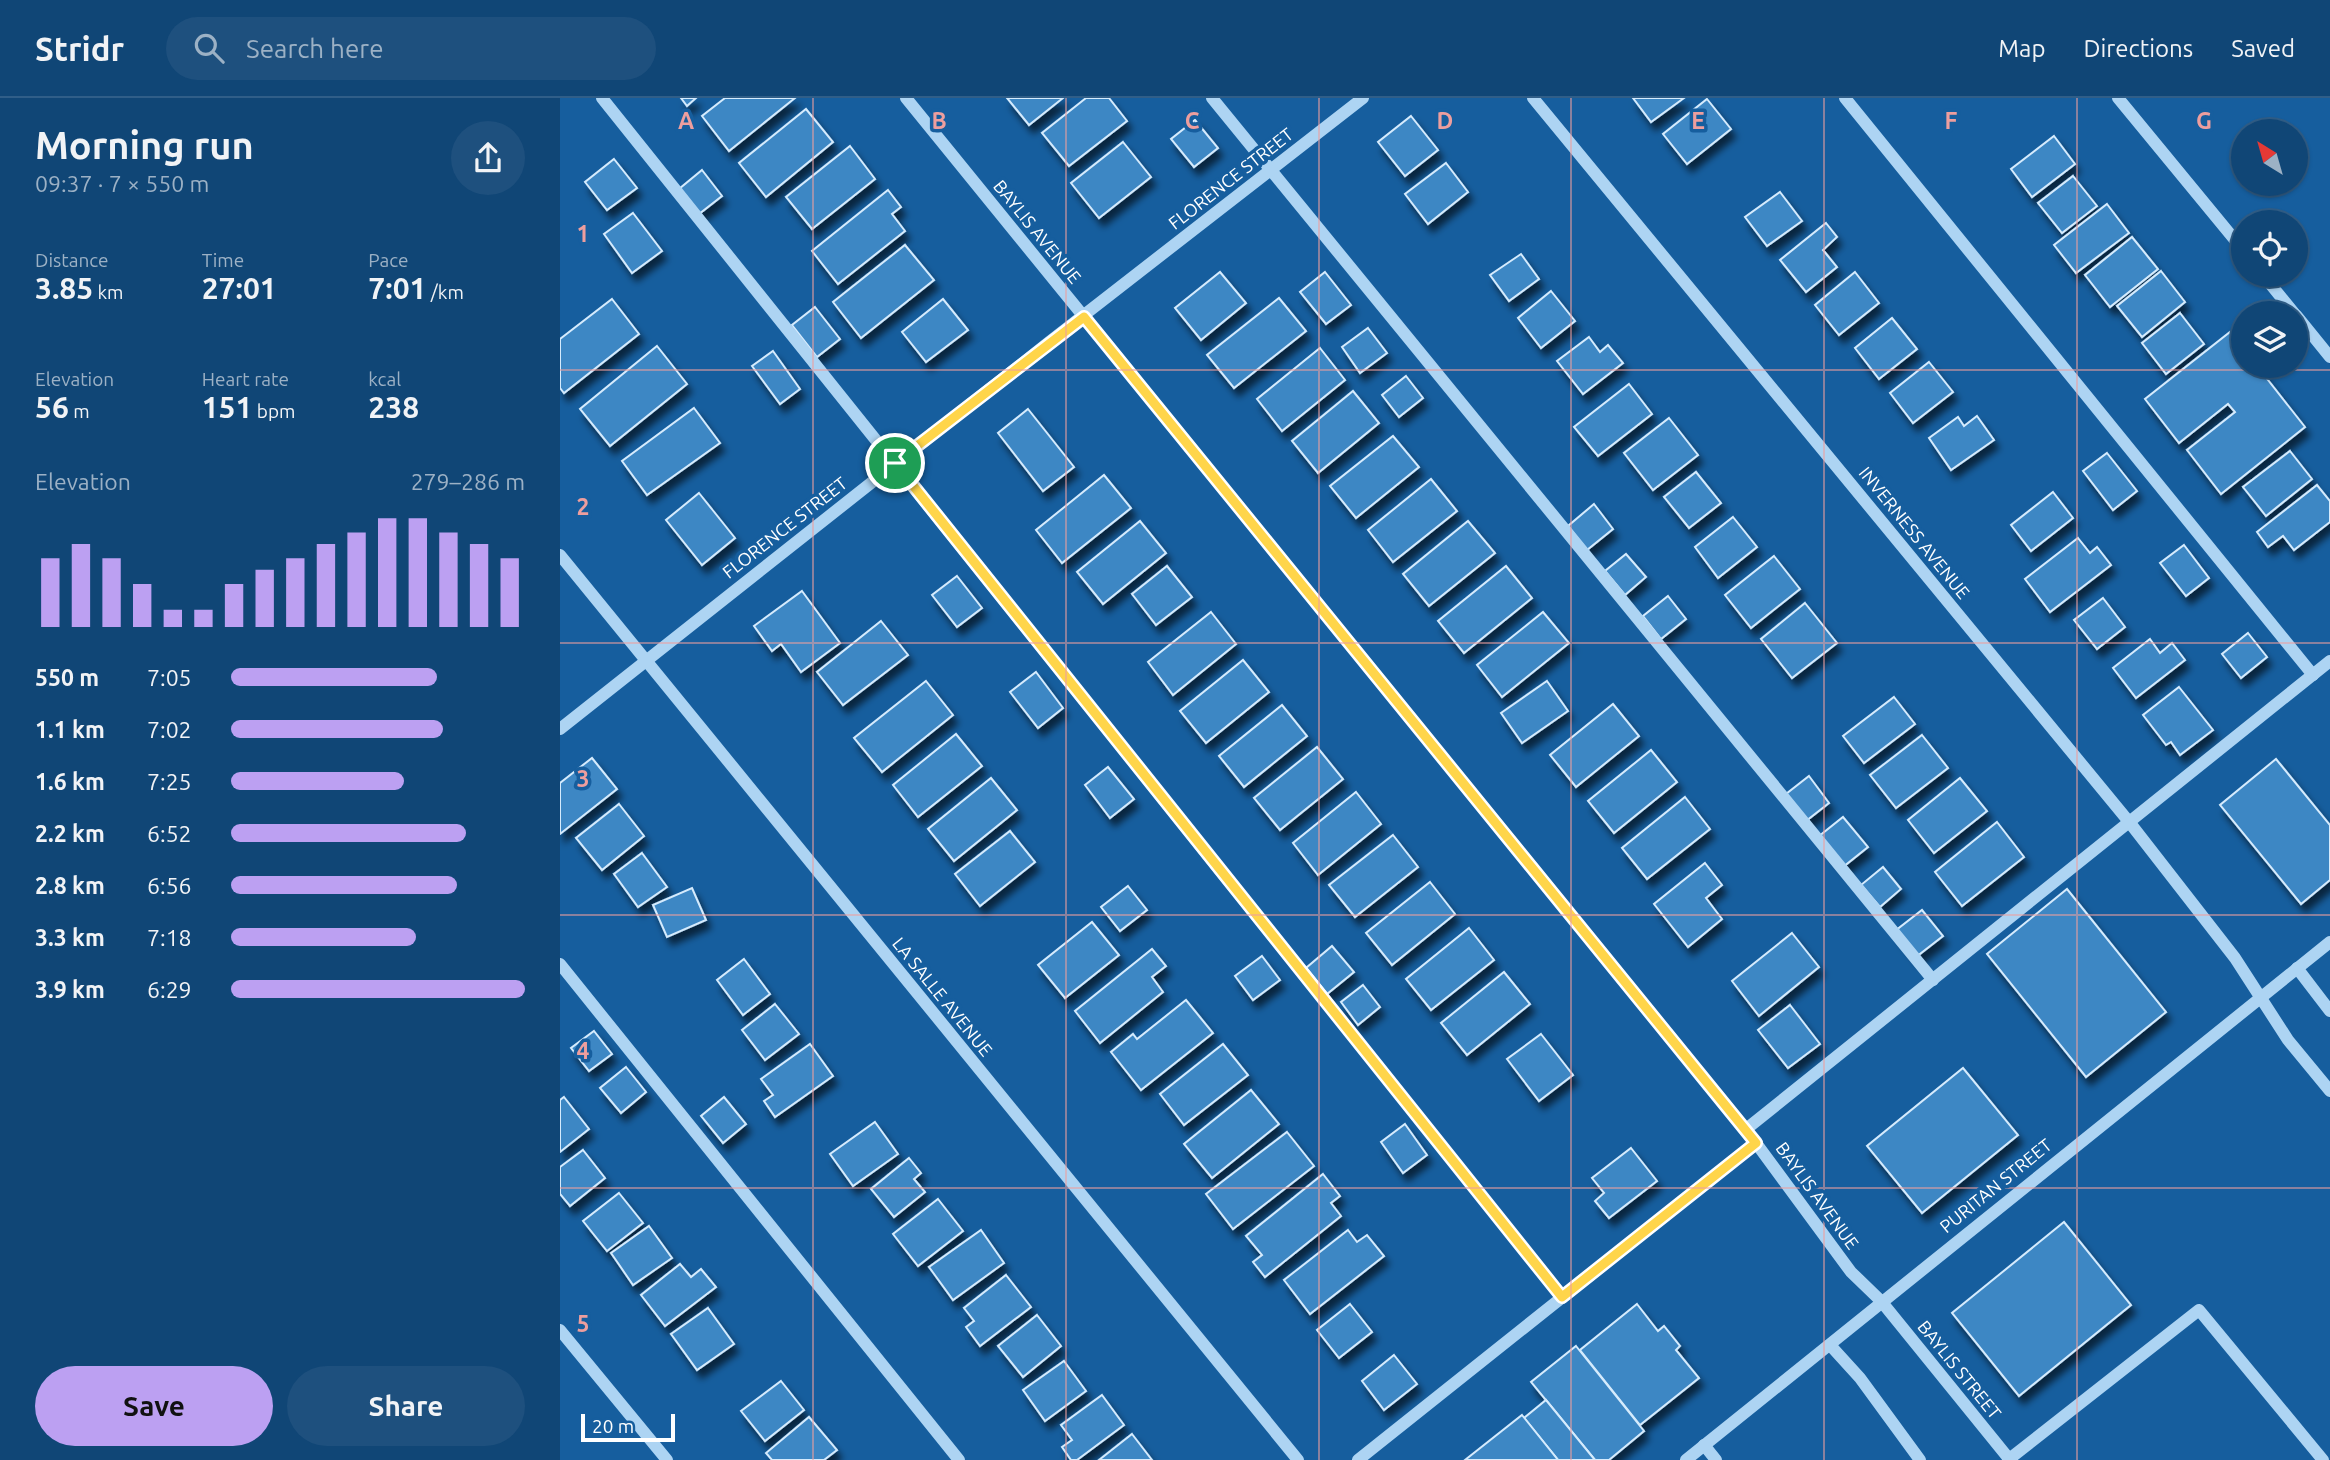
<!DOCTYPE html>
<meta charset="utf-8">
<style>
:root{--surface:#104676;--page:#1e507e;--text:#f1f3f6;--muted:#9cb1c5;--line:#305e88;--accent:#bca0f2}
body{margin:0;font-family:Ubuntu,sans-serif;background:var(--page);color:var(--text);height:100vh;display:flex;flex-direction:column;font-size:26px;white-space:nowrap}
*{box-sizing:border-box;margin:0}
p{font-size:23px;color:var(--muted)}
.icon{flex:none;width:38px;height:38px;fill:none;stroke:currentColor;stroke-width:2;stroke-linecap:round;stroke-linejoin:round}
.map{position:relative;flex:1;overflow:hidden}
.panel{display:flex;flex-direction:column;background:var(--surface);width:560px}
.panel>*{flex:none}
.needle{width:46px;rotate:323deg}
.buttons{position:absolute;left:1671px;top:21px;display:grid;gap:14px}
.buttons a{display:grid;place-items:center;width:77px;height:77px;border-radius:50%;background:var(--surface);box-shadow:0 2px 5px #0004,0 0 0 2px var(--line);font-size:35px}
.scale{position:absolute;left:21px;bottom:18px;width:94px;box-sizing:border-box;padding-left:7px;border:4px solid #fff;border-top:0;font-size:19px;line-height:24px;white-space:nowrap;color:#fff;-webkit-text-stroke:5px #165e9e;paint-order:stroke}
.pin{position:absolute;display:grid;place-items:center;width:60px;height:60px;color:#fff;margin:-30px;border:4px solid #fff;border-radius:50%;box-shadow:0 2px 7px #0007}
.round{display:grid;place-items:center;flex:none;width:74px;height:74px;border-radius:37px;background:var(--page)}
.head{display:flex;align-items:center;justify-content:space-between;height:119px;padding:0 35px}
h1{font-size:38px;font-weight:700;line-height:52px}
.figures{display:grid;grid-template-columns:repeat(3,1fr);gap:10px;height:119px;padding:7px 35px}
.figures div{display:grid;align-content:center}
.figures b{font-size:30px;font-weight:700}
.figures small{font-size:19px;font-weight:400}
.figures p{font-size:19px}
.chart{height:196px;padding:14px 35px}
.chart p{display:flex;justify-content:space-between}
.chart svg{width:100%;height:126px;margin-top:7px;stroke:var(--accent);stroke-width:6}
.primary-button{display:flex;gap:14px;margin-top:auto;padding:14px 35px}
.primary-button a{flex:1;height:80px;border-radius:42px;background:var(--accent);color:#111;font-size:28px;font-weight:700;line-height:80px;text-align:center}
.primary-button a+a{background:var(--page);color:var(--text)}
ul{padding:0 35px;list-style:none;font-size:23px}
li{display:grid;grid-template-columns:112px 84px 1fr;align-items:center;height:52px}
li i{height:18px;border-radius:9px;background:var(--accent)}
header{display:flex;align-items:center;gap:42px;box-sizing:border-box;height:98px;padding:0 35px;background:var(--surface);border-bottom:2px solid var(--line)}
header strong{font-size:33px}
nav{display:flex;gap:38px;margin-inline-start:auto;font-size:24px}
.search{width:490px;height:63px;background:var(--page);display:flex;align-items:center;gap:18px;box-sizing:border-box;padding:0 24px;border-radius:38px;color:var(--muted);font-size:26px}
main{display:flex;flex:1;min-height:0}
.map>svg:first-child{display:block}
</style>
<header>
<strong>Stridr</strong>
<div class="search"><svg class="icon" aria-label="search" viewBox="0 0 24 24"><circle cx="10" cy="10" r="6"/><path d="M15 15l6 6"/></svg>Search here</div>
<nav><a>Map</a><a>Directions</a><a>Saved</a></nav>
</header>
<main>
<section class="panel">
<div class="head"><div><h1>Morning run</h1><p>09:37 · 7 × 550 m</p></div><a class="round"><svg class="icon" aria-label="share" viewBox="0 0 24 24"><path d="M12 15V3M7 8l5-5 5 5M5 13v7h14v-7"/></svg></a></div>
<div class="figures">
<div><p>Distance</p><b>3.85<small> km</small></b></div>
<div><p>Time</p><b>27:01</b></div>
<div><p>Pace</p><b>7:01<small> /km</small></b></div>
</div>
<div class="figures">
<div><p>Elevation</p><b>56<small> m</small></b></div>
<div><p>Heart rate</p><b>151<small> bpm</small></b></div>
<div><p>kcal</p><b>238</b></div>
</div>
<div class="chart"><p><span>Elevation</span>279–286 m</p>
<svg viewBox="0 0 160 44" preserveAspectRatio="none"><path d="M5 44V20M15 44V15M25 44V20M35 44V29M45 44V38M55 44V38M65 44V29M75 44V24M85 44V20M95 44V15M105 44V11M115 44V6M125 44V6M135 44V11M145 44V15M155 44V20"/></svg>
</div>
<ul>
<li><b>550 m</b>7:05<i style="width:70%"></i></li>
<li><b>1.1 km</b>7:02<i style="width:72%"></i></li>
<li><b>1.6 km</b>7:25<i style="width:59%"></i></li>
<li><b>2.2 km</b>6:52<i style="width:80%"></i></li>
<li><b>2.8 km</b>6:56<i style="width:77%"></i></li>
<li><b>3.3 km</b>7:18<i style="width:63%"></i></li>
<li><b>3.9 km</b>6:29<i style="width:100%"></i></li>
</ul>
<div class="primary-button"><a>Save</a><a>Share</a></div>
</section>
<div class="map">
<svg width="1770" height="1362" viewBox="0 0 1770 1362">
<defs>
<filter id="shadow"><feDropShadow dx="4.5" dy="8" stdDeviation="3.5" flood-color="#0009"/></filter>
</defs>
<rect width="100%" height="100%" fill="#165e9e"/>
<!-- building -->
<g fill="#3e87c4" stroke="#d5ebfd" stroke-width="2" filter="url(#shadow)">
<path d="M121,0H136L127,8Z"/>
<path d="M165,0H235L169,53L142,18Z"/>
<path d="M447,0H503L469,27Z"/>
<path d="M526,0H549L567,23L509,68L482,35Z"/>
<path d="M1073,0H1124L1091,24Z"/>
<path d="M1147,1L1171,31L1127,66L1103,36Z"/>
<path d="M246,11L273,44L206,99L179,65Z"/>
<path d="M851,18L878,52L845,78L818,44Z"/>
<path d="M635,22L658,50L634,69L611,41Z"/>
<path d="M1494,38L1515,66L1472,99L1451,71Z"/>
<path d="M563,44L591,79L539,120L511,85Z"/>
<path d="M290,48L315,81L252,131L226,99Z"/>
<path d="M54,61L77,90L47,112L25,84Z"/>
<path d="M886,65L908,94L868,126L845,96Z"/>
<path d="M142,72L162,98L139,116L119,91Z"/>
<path d="M1513,78L1537,108L1502,135L1478,105Z"/>
<path d="M328,92L341,109L332,116L345,133L278,186L252,153Z"/>
<path d="M1220,94L1242,123L1207,148L1185,119Z"/>
<path d="M1547,106L1569,135L1516,175L1494,147Z"/>
<path d="M73,115L102,153L72,175L44,136Z"/>
<path d="M1266,125L1277,139L1263,152L1277,169L1246,194L1220,162Z"/>
<path d="M1572,139L1598,171L1550,209L1525,177Z"/>
<path d="M345,147L374,182L301,240L273,204Z"/>
<path d="M961,156L979,181L949,203L930,177Z"/>
<path d="M1601,173L1625,204L1582,239L1557,208Z"/>
<path d="M660,174L686,205L641,242L615,210Z"/>
<path d="M765,174L791,207L766,226L740,194Z"/>
<path d="M1295,174L1319,205L1279,237L1255,207Z"/>
<path d="M991,193L1015,223L981,250L958,220Z"/>
<path d="M719,200L746,233L674,290L647,257Z"/>
<path d="M52,201L79,236L4,295L0,290V241Z"/>
<path d="M383,201L408,232L366,264L342,234Z"/>
<path d="M255,209L280,241L257,259L232,227Z"/>
<path d="M1620,215L1644,246L1606,276L1582,245Z"/>
<path d="M1332,220L1357,251L1319,281L1295,250Z"/>
<path d="M808,230L827,255L800,275L782,249Z"/>
<path d="M1670,234L1684,251V268H1697L1745,329L1661,396L1627,352L1675,314L1668,306L1619,345L1585,301Z"/>
<path d="M1029,239L1040,254L1048,247L1063,265L1023,296L997,263Z"/>
<path d="M97,248L127,286L50,348L20,311Z"/>
<path d="M760,250L785,282L722,333L697,301Z"/>
<path d="M213,253L240,291L220,306L192,268Z"/>
<path d="M1369,264L1393,294L1353,325L1330,295Z"/>
<path d="M846,278L863,300L839,319L822,297Z"/>
<path d="M1069,286L1092,316L1038,358L1014,329Z"/>
<path d="M793,293L819,325L758,375L732,343Z"/>
<path d="M134,310L160,345L87,397L62,363Z"/>
<path d="M468,311L514,369L483,393L438,335Z"/>
<path d="M1417,318L1434,342L1391,372L1369,340L1398,319L1404,328Z"/>
<path d="M1109,320L1138,357L1093,392L1064,355Z"/>
<path d="M833,338L859,369L796,420L770,388Z"/>
<path d="M1730,353L1752,381L1706,418L1683,389Z"/>
<path d="M1547,355L1577,393L1553,412L1523,373Z"/>
<path d="M1136,374L1161,405L1129,430L1104,399Z"/>
<path d="M544,377L571,410L502,465L476,432Z"/>
<path d="M871,381L897,413L833,464L808,432Z"/>
<path d="M1757,387L1770,403V424L1734,452L1723,438L1708,449L1697,434Z"/>
<path d="M1493,394L1513,420L1471,453L1451,427Z"/>
<path d="M139,395L175,440L142,467L106,422Z"/>
<path d="M1034,406L1053,431L1027,452L1008,428Z"/>
<path d="M1173,419L1197,449L1158,480L1135,449Z"/>
<path d="M580,423L606,455L543,506L517,474Z"/>
<path d="M908,423L935,455L869,508L843,476Z"/>
<path d="M1518,440L1530,455L1537,449L1551,467L1490,514L1465,481Z"/>
<path d="M1624,447L1649,480L1626,498L1600,465Z"/>
<path d="M1066,456L1086,479L1065,497L1045,473Z"/>
<path d="M1214,458L1240,491L1191,530L1165,497Z"/>
<path d="M607,468L632,499L596,527L572,496Z"/>
<path d="M946,468L972,500L904,555L878,523Z"/>
<path d="M397,478L422,510L397,529L372,497Z"/>
<path d="M242,493L280,545L241,574L221,546L212,553L194,528Z"/>
<path d="M1108,498L1126,521L1101,541L1083,518Z"/>
<path d="M1543,500L1565,529L1537,551L1514,522Z"/>
<path d="M1245,505L1277,545L1232,580L1201,541Z"/>
<path d="M651,514L676,546L613,597L588,564Z"/>
<path d="M983,514L1009,545L942,599L917,567Z"/>
<path d="M321,523L348,557L283,607L257,574Z"/>
<path d="M1688,535L1707,559L1681,580L1662,556Z"/>
<path d="M1590,541L1600,555L1612,545L1625,562L1576,600L1553,570Z"/>
<path d="M683,562L709,594L646,645L620,613Z"/>
<path d="M476,574L503,610L478,630L450,594Z"/>
<path d="M366,583L393,617L322,674L294,640Z"/>
<path d="M987,583L1008,613L962,645L941,615Z"/>
<path d="M1619,589L1653,632L1620,657L1611,644L1606,647L1583,617Z"/>
<path d="M1334,599L1355,626L1304,665L1283,638Z"/>
<path d="M1053,606L1079,638L1016,689L990,657Z"/>
<path d="M722,607L747,638L684,689L659,658Z"/>
<path d="M396,636L422,668L358,719L333,687Z"/>
<path d="M1362,637L1388,670L1336,710L1310,677Z"/>
<path d="M757,649L783,681L720,732L694,700Z"/>
<path d="M1091,652L1117,684L1054,735L1028,703Z"/>
<path d="M32,660L57,691L0,736V685Z"/>
<path d="M1716,661L1770,727V782L1741,806L1660,707Z"/>
<path d="M548,669L574,701L550,720L525,687Z"/>
<path d="M1249,678L1269,705L1246,723L1226,696Z"/>
<path d="M431,680L457,712L394,763L368,731Z"/>
<path d="M1400,680L1427,713L1374,755L1348,722Z"/>
<path d="M796,694L821,726L758,777L733,745Z"/>
<path d="M1125,699L1150,731L1087,781L1062,750Z"/>
<path d="M59,706L84,738L42,772L16,740Z"/>
<path d="M1283,719L1308,749L1283,769L1258,739Z"/>
<path d="M1437,724L1464,759L1402,808L1375,774Z"/>
<path d="M450,733L475,764L420,808L395,776Z"/>
<path d="M833,737L858,769L795,819L769,787Z"/>
<path d="M82,755L107,789L78,809L54,776Z"/>
<path d="M1145,765L1162,787L1146,800L1162,821L1128,849L1094,806Z"/>
<path d="M1323,769L1341,791L1320,809L1301,787Z"/>
<path d="M870,784L895,816L832,867L806,835Z"/>
<path d="M568,788L587,812L560,833L541,809Z"/>
<path d="M132,790L146,822L107,839L93,807Z"/>
<path d="M1507,791L1606,914L1526,979L1427,856Z"/>
<path d="M1362,812L1383,838L1356,859L1335,833Z"/>
<path d="M532,824L559,857L505,900L478,867Z"/>
<path d="M909,830L934,862L871,912L846,881Z"/>
<path d="M1232,835L1259,869L1199,918L1172,883Z"/>
<path d="M772,848L794,874L767,896L746,870Z"/>
<path d="M592,851L606,868L592,879L603,894L540,945L515,913Z"/>
<path d="M702,858L720,882L693,902L675,878Z"/>
<path d="M184,861L210,896L183,917L157,882Z"/>
<path d="M944,874L970,906L907,957L881,925Z"/>
<path d="M803,887L820,909L798,927L781,904Z"/>
<path d="M626,902L653,935L581,992L551,954L573,936L577,941Z"/>
<path d="M215,906L239,936L205,962L182,932Z"/>
<path d="M1230,907L1260,946L1228,970L1198,932Z"/>
<path d="M34,933L52,956L29,973L11,950Z"/>
<path d="M981,936L1013,977L979,1003L947,961Z"/>
<path d="M250,946L273,978L215,1019L204,1003L213,997L201,981Z"/>
<path d="M663,946L688,977L624,1027L600,996Z"/>
<path d="M66,969L86,994L61,1015L40,990Z"/>
<path d="M1403,970L1458,1037L1362,1115L1307,1048Z"/>
<path d="M691,992L719,1026L652,1080L624,1046Z"/>
<path d="M4,999L29,1031L0,1054V1002Z"/>
<path d="M164,999L186,1026L163,1045L141,1018Z"/>
<path d="M315,1024L338,1056L293,1088L270,1056Z"/>
<path d="M845,1026L867,1057L843,1075L821,1044Z"/>
<path d="M727,1034L754,1068L673,1131L646,1096Z"/>
<path d="M1071,1050L1097,1083L1049,1120L1035,1103L1044,1095L1032,1080Z"/>
<path d="M23,1052L45,1080L10,1108L0,1096V1069Z"/>
<path d="M349,1060L361,1075L354,1081L365,1094L334,1119L311,1091Z"/>
<path d="M763,1076L780,1098L771,1105L781,1118L705,1179L693,1164L702,1157L686,1138Z"/>
<path d="M59,1095L83,1125L47,1153L23,1123Z"/>
<path d="M378,1101L403,1133L358,1168L333,1136Z"/>
<path d="M1504,1124L1571,1207L1459,1298L1392,1215Z"/>
<path d="M89,1128L112,1160L73,1187L51,1155Z"/>
<path d="M421,1132L444,1165L393,1202L369,1169Z"/>
<path d="M788,1132L797,1144L807,1137L824,1158L750,1216L724,1182Z"/>
<path d="M120,1166L131,1179L141,1171L156,1189L105,1228L81,1197Z"/>
<path d="M446,1177L471,1209L420,1248L406,1229L414,1223L404,1210Z"/>
<path d="M790,1206L812,1234L779,1260L757,1232Z"/>
<path d="M1077,1206L1098,1233L1104,1228L1120,1248L1116,1252L1139,1280L1080,1327L1020,1252Z"/>
<path d="M148,1210L174,1246L137,1272L111,1236Z"/>
<path d="M477,1217L501,1248L463,1279L438,1248Z"/>
<path d="M1016,1248L1084,1333L1049,1362H1035L971,1284Z"/>
<path d="M834,1257L857,1286L824,1312L802,1283Z"/>
<path d="M504,1263L526,1293L485,1323L463,1292Z"/>
<path d="M221,1283L244,1312L205,1343L181,1313Z"/>
<path d="M542,1297L564,1327L517,1362H511L502,1349L512,1342L501,1327Z"/>
<path d="M986,1302L1035,1362H998L964,1320Z"/>
<path d="M962,1317L998,1362H905Z"/>
<path d="M249,1319L277,1352L264,1362H212L206,1355Z"/>
<path d="M572,1336L592,1362H539Z"/>
</g>
<g fill="none" stroke-linecap="round" stroke-linejoin="round">
<!-- minor -->
<g stroke="#add4f3" stroke-width="12">
<path d="M42,0L1002,1199"/>
<path d="M346,0L1196,1045L1291,1174L1321,1203L1450,1362"/>
<path d="M652,0L1373,882"/>
<path d="M973,0L1570,725L1675,860L1728,942L1770,993"/>
<path d="M1285,0L1753,577"/>
<path d="M1558,0L1684,153"/>
<path d="M1703,177L1734,215"/>
<path d="M1736,217L1770,259"/>
<path d="M0,457L738,1362"/>
<path d="M0,631L488,245L803,0"/>
<path d="M0,866L399,1362"/>
<path d="M1737,870L1770,913"/>
<path d="M1185,1032L1770,563"/>
<path d="M0,1232L107,1362"/>
<path d="M1270,1247L1300,1280L1360,1362"/>
<path d="M1144,1347L1156,1362"/>
<path d="M798,1362L1196,1045"/>
<path d="M1126,1362L1770,844"/>
<path d="M1448,1362L1639,1212L1763,1362"/>
</g>
</g>
<g fill="none" stroke-linecap="round" stroke-linejoin="round">
<!-- route casing -->
<g stroke="#fff" stroke-width="14">
<path id="route" d="M524,219L1196,1045L1002,1199L335,365Z"/>
</g>
<!-- route -->
<use href="#route" stroke="#ffd54a" stroke-width="9"/>
</g>
<!-- grid -->
<path fill="none" stroke="#ed9e9e" stroke-width="2" stroke-opacity="0.55" d="M253,0V1362M506,0V1362M759,0V1362M1011,0V1362M1264,0V1362M1517,0V1362M0,272H1770M0,545H1770M0,817H1770M0,1090H1770"/>
<g text-anchor="middle" stroke-width="7" stroke-linejoin="round" paint-order="stroke">
<!-- street labels -->
<g font-size="18" fill="#fff" stroke="#165e9e">
<text transform="translate(671 81) rotate(-38)" y="6">FLORENCE STREET</text>
<text transform="translate(477 134) rotate(51)" y="6">BAYLIS AVENUE</text>
<text transform="translate(225 430) rotate(-38)" y="6">FLORENCE STREET</text>
<text transform="translate(1354 435) rotate(51)" y="6">INVERNESS AVENUE</text>
<text transform="translate(382 899) rotate(51)" y="6">LA SALLE AVENUE</text>
<text transform="translate(1436 1088) rotate(-39)" y="6">PURITAN STREET</text>
<text transform="translate(1257 1098) rotate(54)" y="6">BAYLIS AVENUE</text>
<text transform="translate(1399 1272) rotate(51)" y="6">BAYLIS STREET</text>
</g>
</g>
<g font-size="23" text-anchor="middle" font-weight="bold" fill="#ed9e9e" stroke="#165e9e" stroke-width="7" stroke-linejoin="round" paint-order="stroke">
<text x="126" y="31">A</text>
<text x="379" y="31">B</text>
<text x="632" y="31">C</text>
<text x="885" y="31">D</text>
<text x="1138" y="31">E</text>
<text x="1391" y="31">F</text>
<text x="1644" y="31">G</text>
<text x="23" y="144">1</text>
<text x="23" y="417">2</text>
<text x="23" y="689">3</text>
<text x="23" y="961">4</text>
<text x="23" y="1234">5</text>
</g>
</svg>
<div class="buttons">
<a><svg class="needle" viewBox="-14 -14 28 28"><path d="M0-13l5 13h-10z" fill="#e53935"/><path d="M0 13l5-13h-10z" fill="#9cb1c5"/></svg></a>
<a><svg class="icon" aria-label="locate" viewBox="0 0 24 24"><circle cx="12" cy="12" r="6"/><path d="M12 2v4M12 18v4M2 12h4M18 12h4"/></svg></a>
<a><svg class="icon" aria-label="layers" viewBox="0 0 24 24"><path d="M12 4l9 5-9 5-9-5zM3 14l9 5 9-5"/></svg></a>
</div>
<div class="scale">20 m</div>
<div class="pin" style="left:335px;top:365px;background:#1e9e55"><svg class="icon" aria-label="arrive" viewBox="0 0 24 24"><path d="M6 21V4h12l-3 4 3 4H6"/></svg></div>
</div>
</main>
